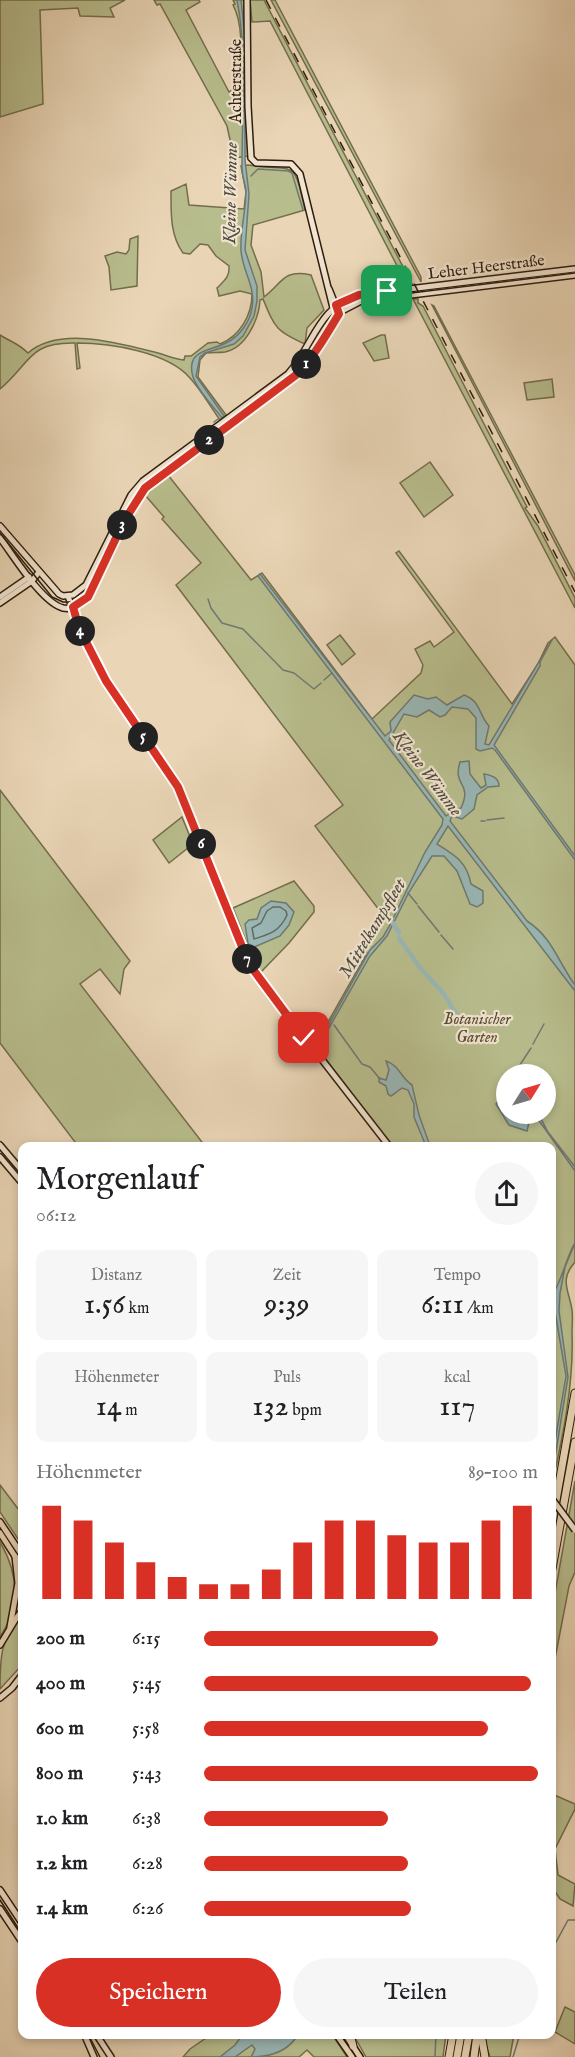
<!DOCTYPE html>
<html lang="de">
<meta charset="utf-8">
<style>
:root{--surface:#fff;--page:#f6f6f6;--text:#202124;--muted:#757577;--accent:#d93025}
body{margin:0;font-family:"IM FELL English",serif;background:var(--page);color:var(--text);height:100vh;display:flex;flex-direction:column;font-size:22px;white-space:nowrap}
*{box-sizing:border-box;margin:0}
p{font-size:20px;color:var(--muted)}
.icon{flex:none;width:33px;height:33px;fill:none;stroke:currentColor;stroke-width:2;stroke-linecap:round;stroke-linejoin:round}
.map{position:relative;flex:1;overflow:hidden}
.sheet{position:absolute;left:18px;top:1142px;width:538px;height:897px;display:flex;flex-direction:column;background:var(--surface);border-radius:12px;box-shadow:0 3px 9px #0003}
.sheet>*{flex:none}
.needle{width:39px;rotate:53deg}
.buttons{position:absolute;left:496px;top:1064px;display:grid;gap:12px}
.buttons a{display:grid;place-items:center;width:60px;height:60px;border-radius:50%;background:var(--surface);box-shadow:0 3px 9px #0003;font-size:30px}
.pin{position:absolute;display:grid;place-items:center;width:51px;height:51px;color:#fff;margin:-26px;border-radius:12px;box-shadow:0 3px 9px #0006}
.km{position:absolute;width:30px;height:30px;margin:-15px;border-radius:50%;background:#222;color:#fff;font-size:16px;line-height:30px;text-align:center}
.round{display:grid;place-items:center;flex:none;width:63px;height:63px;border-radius:32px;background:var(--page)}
.summary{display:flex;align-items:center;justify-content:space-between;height:102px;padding:0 18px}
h1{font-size:33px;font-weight:600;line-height:45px}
.stats{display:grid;grid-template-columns:repeat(3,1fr);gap:9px;height:102px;padding:6px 18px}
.stats div{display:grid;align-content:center;border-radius:12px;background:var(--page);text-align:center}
.stats b{font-size:30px;font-weight:600}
.stats small{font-size:16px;font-weight:400}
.stats p{font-size:16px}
.chart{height:168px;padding:12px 18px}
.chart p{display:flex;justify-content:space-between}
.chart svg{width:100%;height:108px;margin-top:6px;stroke:var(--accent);stroke-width:6}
.action{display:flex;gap:12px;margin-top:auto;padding:12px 18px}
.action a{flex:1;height:69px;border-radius:36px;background:var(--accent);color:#fff;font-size:24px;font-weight:600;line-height:69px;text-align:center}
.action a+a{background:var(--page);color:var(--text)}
ul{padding:0 18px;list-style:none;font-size:20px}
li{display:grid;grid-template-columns:96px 72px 1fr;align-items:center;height:45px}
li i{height:15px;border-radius:8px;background:var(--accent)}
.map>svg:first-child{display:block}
</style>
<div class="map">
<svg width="575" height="2057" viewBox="0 0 575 2057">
<rect width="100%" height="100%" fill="#ead6b7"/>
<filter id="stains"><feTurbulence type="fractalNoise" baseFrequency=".00333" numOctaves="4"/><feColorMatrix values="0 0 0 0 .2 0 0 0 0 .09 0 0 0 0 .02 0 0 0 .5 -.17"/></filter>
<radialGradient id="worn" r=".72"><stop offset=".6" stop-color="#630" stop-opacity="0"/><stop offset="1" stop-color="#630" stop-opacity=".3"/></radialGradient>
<!-- green -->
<g fill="#b8bd8d" stroke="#746d4c" stroke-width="1.5" fill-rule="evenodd">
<path d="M0,0H125L110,8L114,17L80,16L78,8L40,10L43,104L0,117Z"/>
<path d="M154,0H199L200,2L186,10L229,92L239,85C240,60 245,28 233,5L235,4L233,0H244L248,156L234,158L227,126L160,4L157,5Z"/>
<path d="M250,0H264L412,284L407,285L270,21L252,22Z"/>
<path d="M271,0H275L421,277V282Z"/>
<path d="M248,165C297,172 293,157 305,210L253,225L251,245L261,272L264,297C283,283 282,269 311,275L324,310L307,328L305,344C276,331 275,328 263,299L260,300C259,319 246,348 225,352C219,353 213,352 206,353L200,360L198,377L226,415L220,420C210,406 201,390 190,378C168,352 110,343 77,343L80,368L77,369L75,343C28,342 31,363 0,389V335C11,342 18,343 28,353C60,325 122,344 158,353C168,356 174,359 184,360L185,356H191L208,343L217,342L220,344C240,336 252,315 252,294L240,291L219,296L217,288C224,281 230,277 229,266L216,256L208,245L200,244L190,254L183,253C170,235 171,213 171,191L186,184L189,205L244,209L246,192L241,166Z"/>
<path d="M138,236L137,286L111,290L109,267L105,256L117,252L126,254L129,250L130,239Z"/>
<path d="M413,299H418V303L423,306L527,507L525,508L538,526L575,598V608Z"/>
<path d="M432,305L434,306L575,575V581Z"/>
<path d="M381,335H385L389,358L374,361L363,343Z"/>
<path d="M552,379L554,397L527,400L524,383Z"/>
<path d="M430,462L453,495L424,517L400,483Z"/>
<path d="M168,475L251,580L262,573L372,719L421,673L423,665L415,649L430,641L434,647L454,632L396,553L399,551L512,704L538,664L548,643L555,637L575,665V1262C559,1280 569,1290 572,1310C573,1317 572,1325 572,1333C574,1383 563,1436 552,1485V1146H392L315,1045L367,953L365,951L383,915L315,826L343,805L176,585L201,563L162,519L164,517L145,495ZM507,1074H546V1113H507Z"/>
<path d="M340,635L355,654L342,665L327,645Z"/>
<path d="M0,790L130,961L124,969L120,994L100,969L80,984L205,1146H78L0,1043Z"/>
<path d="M182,817L193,844L169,863L153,840Z"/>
<path d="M294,881L314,906V912L289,943L261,972L253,959L233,908Z"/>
<path d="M575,1481V1572L569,1586L552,1674V1610Z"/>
<path d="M0,1485L22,1514V1545L0,1512Z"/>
<path d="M0,1542C18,1573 21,1606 0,1637Z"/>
<path d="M22,1615V1665L0,1689C0,1660 0,1637 22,1615Z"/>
<path d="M552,1794L575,1804V1809L555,1849L558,1875L575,1884L573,1906L560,1899L552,1887Z"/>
<path d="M565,2007L575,2012V2044L555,2032Z"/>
<path d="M212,2034H332L347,2057H314L307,2050L299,2057H183L190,2049Z"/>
<path d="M353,2034H446L443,2057H366Z"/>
<path d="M485,2034H514L510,2057H490L485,2042Z"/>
</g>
<!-- water -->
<g fill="#99b7b5" stroke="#6f7971" stroke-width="1.5">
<path d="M237,0H241L245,39V160L249,194L245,250L257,286V301L254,316L243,336L234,344L205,353L200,357L196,376L224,416L222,418C213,406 198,391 193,377C185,349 211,351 226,343C239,337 250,322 252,308C256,286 242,271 241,250C240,231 246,211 246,191C245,182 241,173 242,164C242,114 247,49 237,0Z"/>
<path d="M260,574L385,736L391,731L390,722L414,695L428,699L436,697L447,705L464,695C481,701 478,714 489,726L485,744L489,745L552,640L540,662V666L494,745L575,856V860L495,750L492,748L480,751L476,749V718L468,709L452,707L445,715L440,717L429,710L417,717L404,714L389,740L446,816L455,810L461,808C473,782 452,787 460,762L469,761L470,774L481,788L486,785L484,774C491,775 499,778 499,786L488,787L477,795L474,809L462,819L452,816L450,821L527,921C553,938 558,962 575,985V991L448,826L437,844C455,855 467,862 471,884L483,891V903L477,907L470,904L457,871L444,856H432L409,892L387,936L370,956L321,1042H319L370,950L383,937L390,925L425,852L442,825L443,819L258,576Z"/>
<path d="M271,901L286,903L294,912L289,925L280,936L252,948L248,943L245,924L249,920L257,919L261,908Z"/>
<path d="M386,1061C399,1065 401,1078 412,1085L419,1115L430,1146H426L414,1117V1104L408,1090L402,1088L391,1096L388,1094L386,1086L379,1082V1078L386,1080L389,1070Z"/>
<path d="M507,1094V1113H538L548,1132L575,1167V1171L535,1115L530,1118L527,1131L509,1125L496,1104L502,1096Z"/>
<path d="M575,1243L565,1267L560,1293L559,1311L568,1377L552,1476V1448L554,1447L566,1376L552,1294C559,1289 567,1255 575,1243Z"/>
<path d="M243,2034H295L297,2036C287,2052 270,2057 251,2057L255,2049L252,2045L235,2057H220L235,2045Z"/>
</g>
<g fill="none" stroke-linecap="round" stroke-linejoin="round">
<!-- shore -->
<path stroke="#646a60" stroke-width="1.5" d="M273,907H280L286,911L287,915C280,931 270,934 254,939L252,928L261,923L267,911Z"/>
<!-- stream -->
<g stroke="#6f7971" stroke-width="1.5">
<path d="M251,176L258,169L288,171L292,173L303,210"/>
<path d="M214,422L218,419"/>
<path d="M208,599L211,608L222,623L243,629L283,670L294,673L314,689L321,683"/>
<path d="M324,680L332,673"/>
<path d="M487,820L504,818"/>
<path d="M481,821H485"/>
<path d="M408,893L417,904"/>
<path d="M418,906L439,932"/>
<path d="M441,935L453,949"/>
<path d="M334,1025L362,1064L370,1067L380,1079"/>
<path d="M533,1044L544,1024"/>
<path d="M514,1074L531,1048"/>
<path d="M262,1146L263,1144"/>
<path d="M555,1944L568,1920H575"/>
<path d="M435,2057L436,2034"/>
<path d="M513,2057L520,2034"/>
</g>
<!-- canal -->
<g stroke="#99b7b5" stroke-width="4.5">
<path d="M393,923L399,933"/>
<path d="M399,938L421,969L444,994L458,1017"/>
</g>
<!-- secondary casing -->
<g stroke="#2f1d0c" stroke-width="8">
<g id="secondary">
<path d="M247,0L248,106L251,158L256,163L291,164L300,174L336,320"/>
<path d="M329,289L339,314"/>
<path d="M0,526L59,594L63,596L73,595L86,585L131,495L143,481L288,374C314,345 317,307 359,295L575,269"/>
<path d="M0,538C13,555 42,603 63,608C74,610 81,604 88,597L124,521L145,488L296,375L317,350L342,311L361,301L378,299L575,275"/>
<path d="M68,596L79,628L106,681L178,787L253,971L389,1146"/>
<path d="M0,597L29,577"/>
<path d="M0,603L32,581L39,572"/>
<path d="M0,1145L22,1171"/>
<path d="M0,1157L22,1183"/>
<path d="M0,1698L12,1688L22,1675"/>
<path d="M0,1890L22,1923"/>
<path d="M0,1909L22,1942"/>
<path d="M84,2034L94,2057"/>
<path d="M96,2034L111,2057"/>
</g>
</g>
<!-- primary casing -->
<g stroke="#2f1d0c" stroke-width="8">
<g id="primary">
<path d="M0,1522L22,1555"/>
<path d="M0,1533L22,1567"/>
<path d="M10,1627L18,1583L15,1556"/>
<path d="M0,1645L17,1617L22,1611"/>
<path d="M336,2034L352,2057"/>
<path d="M345,2034L360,2057"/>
</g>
</g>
<!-- highway casing -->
<g stroke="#2f1d0c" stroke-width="9">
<g id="highway">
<path d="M552,1523L575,1393"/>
<path d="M552,1569L575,1442"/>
<path d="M350,2034L353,2046"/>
<path d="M481,2034L485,2057"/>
<path d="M449,2057L453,2034"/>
<path d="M457,2057L461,2034"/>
<path d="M465,2057L469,2034"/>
<path d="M474,2057L477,2034"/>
</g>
</g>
<!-- secondary -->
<use href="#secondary" stroke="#f1e4d0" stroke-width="5"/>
<!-- primary -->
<use href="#primary" stroke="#ead6b7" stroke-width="5"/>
<!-- highway -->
<use href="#highway" stroke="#ead6b7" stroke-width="7"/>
<!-- tram -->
<g stroke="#2f1d0c" stroke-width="1.5">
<path d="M0,533L52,597L63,602H71L79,600L88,592L128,510L144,486C190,442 253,417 297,370C319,346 327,306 362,299L575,273"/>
<path d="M0,1900L22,1934"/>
<path d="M88,2034L100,2057"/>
</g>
<!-- rail -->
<path stroke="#2f1d0c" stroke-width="1.5" stroke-dasharray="10 10" stroke-linecap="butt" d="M266,0L575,592"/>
<!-- secondary-bridge casing -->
<g stroke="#2f1d0c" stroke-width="8" stroke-linecap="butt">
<path id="secondary-bridge" d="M552,1499L575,1530"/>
</g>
<!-- secondary-bridge -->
<use href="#secondary-bridge" stroke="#f1e4d0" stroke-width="5"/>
</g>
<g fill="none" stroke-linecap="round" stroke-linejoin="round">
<!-- route casing -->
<g stroke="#fff" stroke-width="12">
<path id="route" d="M304,1038L249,964L178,787L106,681L79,628L73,607L88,597L124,521L145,488L296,375C314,357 326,335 339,314L336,305L359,295L387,291"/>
</g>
<!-- route -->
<use href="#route" stroke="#d93025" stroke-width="8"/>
</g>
<g text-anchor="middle" stroke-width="4.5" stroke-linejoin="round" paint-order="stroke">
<!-- street labels -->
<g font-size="16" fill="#2f1d0c" stroke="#f1e4d0">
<text transform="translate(235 81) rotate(-90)" y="6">Achterstraße</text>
<text transform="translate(486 266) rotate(-7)" y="6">Leher Heerstraße</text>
</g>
<!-- park labels -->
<g font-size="16" font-style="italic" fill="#584d33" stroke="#f1e4d0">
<text x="477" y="1024">Botanischer<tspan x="477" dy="18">Garten</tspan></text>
</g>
<!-- water labels -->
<g font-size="18" font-style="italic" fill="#4f4b3f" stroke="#f1e4d0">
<text transform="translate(230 193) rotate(-89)" y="6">Kleine Wümme</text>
<text transform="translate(428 773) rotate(53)" y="6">Kleine Wümme</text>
<text transform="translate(372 928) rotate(-59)" y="6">Mittelkampsfleet</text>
</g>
</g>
<rect width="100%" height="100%" filter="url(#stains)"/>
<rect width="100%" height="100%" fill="url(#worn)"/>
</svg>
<div class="buttons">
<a><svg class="needle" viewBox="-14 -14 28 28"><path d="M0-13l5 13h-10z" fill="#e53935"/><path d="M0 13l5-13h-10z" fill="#757577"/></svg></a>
</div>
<div class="pin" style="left:387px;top:291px;background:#1e9e55"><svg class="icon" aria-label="arrive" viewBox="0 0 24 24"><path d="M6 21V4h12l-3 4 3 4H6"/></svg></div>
<div class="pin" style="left:304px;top:1038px;background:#d93025"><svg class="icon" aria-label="check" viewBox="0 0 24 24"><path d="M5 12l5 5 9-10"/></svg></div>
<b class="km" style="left:306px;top:364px">1</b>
<b class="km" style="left:209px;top:440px">2</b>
<b class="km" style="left:122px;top:525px">3</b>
<b class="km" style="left:80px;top:631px">4</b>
<b class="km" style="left:143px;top:737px">5</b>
<b class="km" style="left:201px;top:844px">6</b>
<b class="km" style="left:247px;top:959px">7</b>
<section class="sheet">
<div class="summary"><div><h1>Morgenlauf</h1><p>06:12</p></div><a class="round"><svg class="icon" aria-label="share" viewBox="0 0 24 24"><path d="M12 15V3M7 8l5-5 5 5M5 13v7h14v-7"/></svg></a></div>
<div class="stats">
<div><p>Distanz</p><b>1.56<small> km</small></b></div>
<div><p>Zeit</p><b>9:39</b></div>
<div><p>Tempo</p><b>6:11<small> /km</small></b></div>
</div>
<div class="stats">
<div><p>Höhenmeter</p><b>14<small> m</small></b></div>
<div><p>Puls</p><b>132<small> bpm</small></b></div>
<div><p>kcal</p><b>117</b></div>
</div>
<div class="chart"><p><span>Höhenmeter</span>89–100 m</p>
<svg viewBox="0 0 160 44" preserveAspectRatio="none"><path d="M5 44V6M15 44V12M25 44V21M35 44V29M45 44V35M55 44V38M65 44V38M75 44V32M85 44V21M95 44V12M105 44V12M115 44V18M125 44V21M135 44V21M145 44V12M155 44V6"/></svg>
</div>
<ul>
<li><b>200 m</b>6:15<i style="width:70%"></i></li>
<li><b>400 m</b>5:45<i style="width:98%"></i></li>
<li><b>600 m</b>5:58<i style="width:85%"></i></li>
<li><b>800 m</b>5:43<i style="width:100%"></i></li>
<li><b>1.0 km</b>6:38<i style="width:55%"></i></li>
<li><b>1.2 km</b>6:28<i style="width:61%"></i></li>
<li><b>1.4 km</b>6:26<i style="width:62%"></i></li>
</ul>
<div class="action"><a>Speichern</a><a>Teilen</a></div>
</section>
</div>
